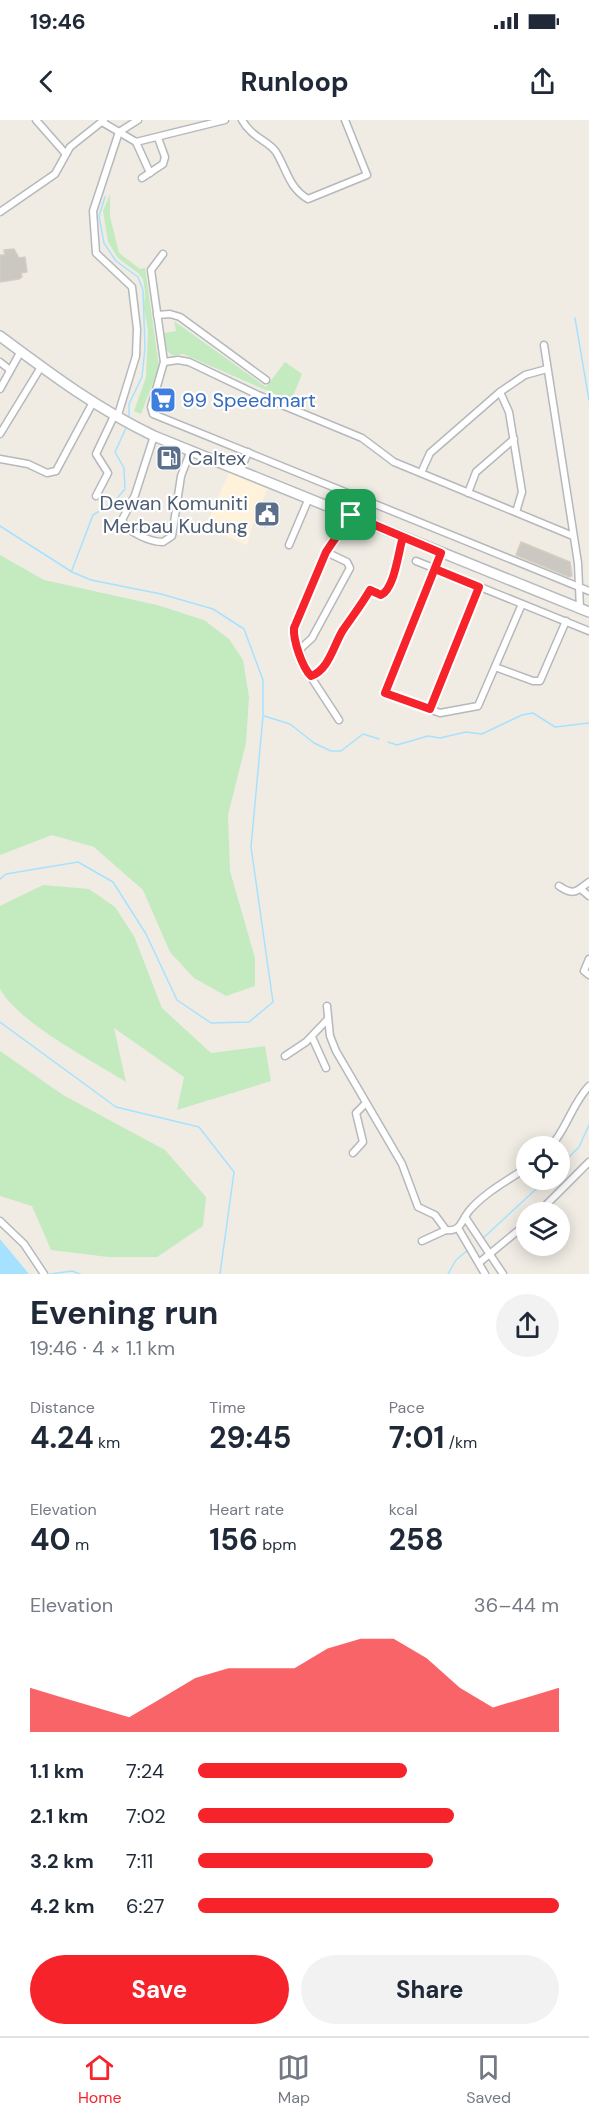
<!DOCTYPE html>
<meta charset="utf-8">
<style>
:root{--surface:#fff;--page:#f2f2f3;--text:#1f2937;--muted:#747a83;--line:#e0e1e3;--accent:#f7232b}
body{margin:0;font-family:"DM Sans",sans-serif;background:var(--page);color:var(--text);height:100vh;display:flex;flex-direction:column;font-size:22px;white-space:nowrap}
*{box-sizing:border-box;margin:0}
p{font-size:20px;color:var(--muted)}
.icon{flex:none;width:33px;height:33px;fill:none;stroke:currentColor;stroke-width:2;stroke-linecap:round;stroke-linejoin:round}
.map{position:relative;height:1154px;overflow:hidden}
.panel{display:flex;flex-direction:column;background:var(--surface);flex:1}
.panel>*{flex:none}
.controls{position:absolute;left:516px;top:1016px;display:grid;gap:12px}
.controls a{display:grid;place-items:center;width:54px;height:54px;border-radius:50%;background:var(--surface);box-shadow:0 3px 15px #0003;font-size:30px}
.pin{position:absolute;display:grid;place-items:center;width:51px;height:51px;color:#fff;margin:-26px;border-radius:12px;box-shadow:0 3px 9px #0006}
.round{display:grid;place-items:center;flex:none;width:63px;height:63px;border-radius:32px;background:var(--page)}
.overview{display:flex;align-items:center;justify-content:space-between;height:102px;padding:0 30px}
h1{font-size:33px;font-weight:700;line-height:45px}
.stats{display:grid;grid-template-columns:repeat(3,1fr);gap:9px;height:102px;padding:6px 30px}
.stats div{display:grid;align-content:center}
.stats b{font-size:30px;font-weight:700}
.stats small{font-size:16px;font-weight:400}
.stats p{font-size:16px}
.chart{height:168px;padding:12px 30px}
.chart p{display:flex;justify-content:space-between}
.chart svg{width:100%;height:108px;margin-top:6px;fill:var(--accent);opacity:.7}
.primary-button{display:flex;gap:12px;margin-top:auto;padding:12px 30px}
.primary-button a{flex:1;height:69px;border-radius:36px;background:var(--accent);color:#fff;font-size:24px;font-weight:700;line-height:69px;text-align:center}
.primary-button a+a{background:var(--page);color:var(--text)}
ul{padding:0 30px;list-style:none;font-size:20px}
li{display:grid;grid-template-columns:96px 72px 1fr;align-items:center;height:45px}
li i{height:15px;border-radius:8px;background:var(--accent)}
.status{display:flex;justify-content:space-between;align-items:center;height:42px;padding:0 30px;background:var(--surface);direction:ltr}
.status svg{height:16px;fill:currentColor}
header{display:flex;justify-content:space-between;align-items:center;height:78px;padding:0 30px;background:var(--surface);font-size:27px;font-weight:700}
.menu{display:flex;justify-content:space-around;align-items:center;height:84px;border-top:2px solid var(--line);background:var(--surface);font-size:16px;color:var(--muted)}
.menu a{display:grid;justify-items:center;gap:3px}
.menu .selected{color:var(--accent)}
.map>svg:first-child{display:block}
</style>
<div class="status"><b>19:46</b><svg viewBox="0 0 49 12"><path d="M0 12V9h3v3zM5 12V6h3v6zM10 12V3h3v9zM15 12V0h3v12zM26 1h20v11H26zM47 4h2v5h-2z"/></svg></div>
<header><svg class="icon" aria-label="back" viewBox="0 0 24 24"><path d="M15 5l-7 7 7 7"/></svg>Runloop<svg class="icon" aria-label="share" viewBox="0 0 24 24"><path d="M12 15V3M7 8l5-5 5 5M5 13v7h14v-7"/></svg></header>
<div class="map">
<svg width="589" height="1154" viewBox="0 0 589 1154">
<rect width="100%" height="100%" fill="#f0ece4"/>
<!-- commercial -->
<path fill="#fff2db" d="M230,351L268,368L255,398L247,425L205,407Z"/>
<!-- green -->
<g fill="#c4eabf">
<path d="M110,74V96L119,133L140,149L145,148L159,247L141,294L134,291L146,257L148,211L144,188L145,172L143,159L138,153L118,138L108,122L103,91Z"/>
<path d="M174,201L266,267L285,242L302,254L291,281L183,234L173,236L167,231L164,213L176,211Z"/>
<path d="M0,435L44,460L157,485L204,500L229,519L243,540L249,577L246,623L228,695L230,751L255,838V866L226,876L194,858L170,832L143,770L94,727L52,715L0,735Z"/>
<path d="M43,765L89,769L115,787L134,816L162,888L211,933L265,926L271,961L177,990L184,957L114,908L126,962C91,940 19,903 0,869V786Z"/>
<path d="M0,931L63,975L165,1030L206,1077L203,1106L157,1137H108L51,1130L32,1086L0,1076Z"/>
</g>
<!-- water -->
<path fill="#a6e2ff" d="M0,1119L29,1154H0Z"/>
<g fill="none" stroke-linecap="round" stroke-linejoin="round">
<!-- stream -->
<g stroke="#a6e2ff" stroke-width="1.5">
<path d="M105,77L99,96L104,123L116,141L138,157L143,170L145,228L142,257L129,284V300"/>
<path d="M575,198L589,280"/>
<path d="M0,406L72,452L91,460L161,474L213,489L244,509L263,560V596L251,727L273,882L249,902L211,903L177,880L146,814L113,762L78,742L6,754L0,759"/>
<path d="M72,450L93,395L114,382L125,369L124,348L115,332L126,308"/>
<path d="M264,596L290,604L314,623L331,631H341L363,614L379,619"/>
<path d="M388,622L397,625L428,616L440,618L466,612L482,614L522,595L533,593L555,607L589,603"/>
<path d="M0,902L116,987L199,1007L234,1052L220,1154"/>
<path d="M560,1046L579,1027L589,1005"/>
<path d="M481,1120L547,1059"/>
<path d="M50,1154L72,1151L80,1154"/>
<path d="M448,1154L456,1140L468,1130"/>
</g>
</g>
<!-- building -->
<g fill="#cbc7c1" stroke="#d5cdc2" stroke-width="1.5">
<path d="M14,129L19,138L25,137L27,152L21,153L22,157L19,159L0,162V135H5L4,130Z"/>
<path d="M269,382L279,389L265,407L255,400Z"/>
<path d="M521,422L570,442L572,456L569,457L516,435Z"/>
</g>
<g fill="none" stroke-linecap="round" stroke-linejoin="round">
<!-- minor casing -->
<g stroke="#b5b8bc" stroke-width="9">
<g id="minor">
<path d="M36,0L65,33"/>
<path d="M242,0C252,18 269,21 276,32C287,50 289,68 308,79L367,55L345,0"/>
<path d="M102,2L136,22L225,0"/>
<path d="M136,22L150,53"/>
<path d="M142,58L163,44L165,37L158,18"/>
<path d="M0,92L55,54L70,27L104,0"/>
<path d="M163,134L151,150L164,242L151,287L153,294L589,471"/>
<path d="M157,195L170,194L180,197L266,260"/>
<path d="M544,225L578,443L580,489"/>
<path d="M0,242L10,250"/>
<path d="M164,242L178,240L189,242L258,275L362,318L394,342L573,416"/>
<path d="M0,269L21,231"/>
<path d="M500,272L509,292L522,372L516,392"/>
<path d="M117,298L136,236L137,209L132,167L96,133L93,91L119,12L138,0"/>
<path d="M0,314L41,247"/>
<path d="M154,316L135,375L122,400C127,412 150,422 163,422L172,416L181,356L191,330"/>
<path d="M0,339L28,344L47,353L56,351L92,284"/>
<path d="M241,349L248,332"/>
<path d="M421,353L430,333L500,272L525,255L547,249"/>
<path d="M468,373L476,352L514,319"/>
<path d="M96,376L108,353L96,334L114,296"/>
<path d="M289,425L309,378"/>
<path d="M441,433L385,573L440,593L478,586L522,484"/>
<path d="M416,441L589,511"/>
<path d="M299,530L312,518L350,448L347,442L326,432"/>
<path d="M495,547L533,561H540L566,501"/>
<path d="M311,556C329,550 334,524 343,510C351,496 362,484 370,470L381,475L388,469L394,455L403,417"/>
<path d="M430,589L479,467"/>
<path d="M339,600L307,551L293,512L326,432L351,395"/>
<path d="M559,766C575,777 577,770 589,762"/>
<path d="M582,770L589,776"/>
<path d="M589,839L584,851L589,855"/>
<path d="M327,886L330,916L336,931L402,1044L418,1087L435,1095L446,1110C461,1112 461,1101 469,1091C484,1073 507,1061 526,1048"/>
<path d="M312,917L326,948"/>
<path d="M285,936L306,922L327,900"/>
<path d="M551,1026C567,1008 572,984 589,966"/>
<path d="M353,1033L363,1022L356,993L366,983"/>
<path d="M539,1092L589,1042"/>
<path d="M465,1097L503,1154"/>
<path d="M0,1101L24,1124L44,1154"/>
<path d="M458,1108L485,1154"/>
<path d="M422,1121L446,1110"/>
<path d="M480,1142L526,1104"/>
</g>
</g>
<!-- secondary casing -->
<g stroke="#b6bbc0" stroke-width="12">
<path id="secondary" d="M0,216C51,254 96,288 154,316L589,492"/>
</g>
<!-- minor -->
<use href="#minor" stroke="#fff" stroke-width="6"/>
<!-- secondary -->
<use href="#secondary" stroke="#fff" stroke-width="9"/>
</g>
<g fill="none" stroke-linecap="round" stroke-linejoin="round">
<!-- route casing -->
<g stroke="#fff" stroke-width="12">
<path id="route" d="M351,395L441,433L385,573L430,589L479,467L435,449L441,433L403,417C398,432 395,468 381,475L370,470C362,484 352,497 343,510C334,524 329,550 311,556C302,547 293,520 294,508L326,432L351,395"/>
</g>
<!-- route -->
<use href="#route" stroke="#f7232b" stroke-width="8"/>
</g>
<!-- icons -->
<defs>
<g id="supermarket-square" transform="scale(1.35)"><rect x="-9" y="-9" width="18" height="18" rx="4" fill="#3f7fe0" stroke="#fff"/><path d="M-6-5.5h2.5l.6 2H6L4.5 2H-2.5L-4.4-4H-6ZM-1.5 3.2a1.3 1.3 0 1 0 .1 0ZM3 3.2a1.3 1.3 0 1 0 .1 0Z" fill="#fff"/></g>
<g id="fuel-square" transform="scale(1.35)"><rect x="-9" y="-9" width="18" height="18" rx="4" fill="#5c6f8a" stroke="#fff"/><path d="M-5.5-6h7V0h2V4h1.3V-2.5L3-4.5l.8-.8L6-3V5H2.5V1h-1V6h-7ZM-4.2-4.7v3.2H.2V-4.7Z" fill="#fff"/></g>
<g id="civic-square" transform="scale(1.35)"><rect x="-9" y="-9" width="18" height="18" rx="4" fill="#5c6f8a" stroke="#fff"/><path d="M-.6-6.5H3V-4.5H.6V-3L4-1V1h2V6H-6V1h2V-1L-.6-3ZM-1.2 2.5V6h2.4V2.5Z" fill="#fff"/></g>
</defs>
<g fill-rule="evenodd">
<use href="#supermarket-square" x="163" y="280"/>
<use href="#fuel-square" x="169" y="338"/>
<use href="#civic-square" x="267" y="394"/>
</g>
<g text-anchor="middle" stroke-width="4.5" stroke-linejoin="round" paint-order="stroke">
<!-- shop labels -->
<g font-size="20" fill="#366cbe" stroke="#fff" text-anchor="start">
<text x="182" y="287">99 Speedmart</text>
</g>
<!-- service labels -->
<g font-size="20" fill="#4e5e75" stroke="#fff" text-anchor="start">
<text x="188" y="345">Caltex</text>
<text x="248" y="390" text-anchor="end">Dewan Komuniti<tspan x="248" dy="23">Merbau Kudung</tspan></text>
</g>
</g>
</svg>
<div class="controls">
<a><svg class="icon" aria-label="locate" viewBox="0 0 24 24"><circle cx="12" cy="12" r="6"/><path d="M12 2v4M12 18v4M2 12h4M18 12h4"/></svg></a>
<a><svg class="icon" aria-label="layers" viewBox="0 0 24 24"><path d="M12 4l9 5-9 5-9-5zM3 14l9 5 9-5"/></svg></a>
</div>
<div class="pin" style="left:351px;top:395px;background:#1e9e55"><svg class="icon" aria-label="arrive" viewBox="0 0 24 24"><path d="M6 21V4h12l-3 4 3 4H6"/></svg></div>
</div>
<section class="panel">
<div class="overview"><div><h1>Evening run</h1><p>19:46 · 4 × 1.1 km</p></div><a class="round"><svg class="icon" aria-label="share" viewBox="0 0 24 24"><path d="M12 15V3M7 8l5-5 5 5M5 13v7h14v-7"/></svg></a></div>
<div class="stats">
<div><p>Distance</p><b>4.24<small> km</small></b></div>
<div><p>Time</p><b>29:45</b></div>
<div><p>Pace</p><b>7:01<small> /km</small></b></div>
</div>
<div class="stats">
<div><p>Elevation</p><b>40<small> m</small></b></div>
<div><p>Heart rate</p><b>156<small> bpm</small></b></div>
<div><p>kcal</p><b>258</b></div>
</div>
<div class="chart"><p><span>Elevation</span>36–44 m</p>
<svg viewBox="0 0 160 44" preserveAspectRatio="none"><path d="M0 44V26L10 30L20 34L30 38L40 30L50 22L60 18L70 18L80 18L90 10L100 6L110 6L120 14L130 26L140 34L150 30L160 26V44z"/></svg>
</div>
<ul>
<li><b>1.1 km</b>7:24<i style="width:58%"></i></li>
<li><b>2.1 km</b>7:02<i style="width:71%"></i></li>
<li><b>3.2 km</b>7:11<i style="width:65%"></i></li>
<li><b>4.2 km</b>6:27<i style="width:100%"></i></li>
</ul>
<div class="primary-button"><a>Save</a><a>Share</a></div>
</section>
<nav class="menu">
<a class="selected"><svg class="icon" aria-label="home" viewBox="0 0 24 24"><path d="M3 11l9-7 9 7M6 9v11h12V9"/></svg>Home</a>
<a><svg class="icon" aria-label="map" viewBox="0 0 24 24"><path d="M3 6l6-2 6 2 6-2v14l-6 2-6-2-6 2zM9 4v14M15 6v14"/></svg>Map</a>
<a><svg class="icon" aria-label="saved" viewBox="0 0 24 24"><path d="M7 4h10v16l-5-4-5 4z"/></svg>Saved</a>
</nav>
